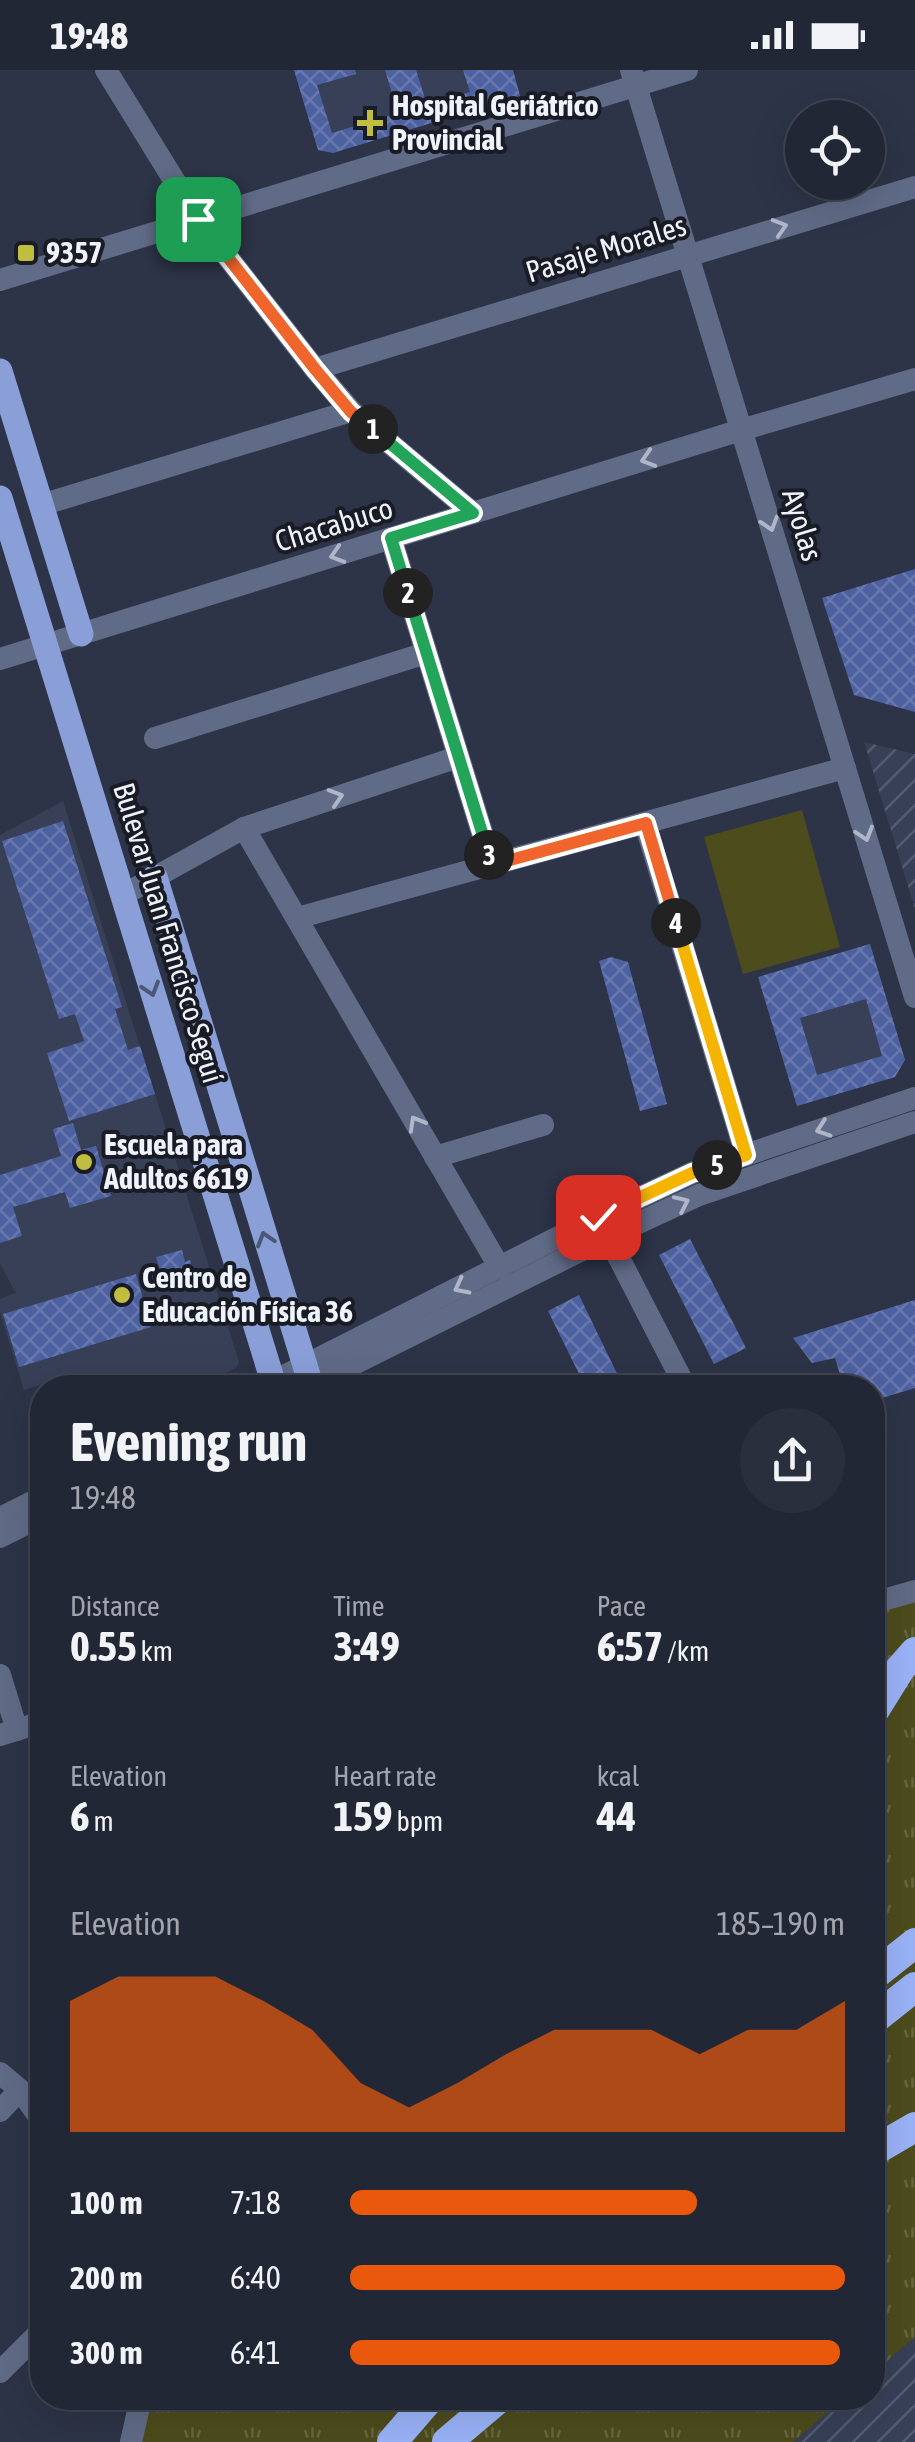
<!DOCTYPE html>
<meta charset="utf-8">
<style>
:root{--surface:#222735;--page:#2a2f3d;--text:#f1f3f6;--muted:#a2a5ad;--line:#3f4450;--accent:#ea580c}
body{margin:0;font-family:"Asap Condensed",sans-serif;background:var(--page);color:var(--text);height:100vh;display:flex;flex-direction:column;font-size:38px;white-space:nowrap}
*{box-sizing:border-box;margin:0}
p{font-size:32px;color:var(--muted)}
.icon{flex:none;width:55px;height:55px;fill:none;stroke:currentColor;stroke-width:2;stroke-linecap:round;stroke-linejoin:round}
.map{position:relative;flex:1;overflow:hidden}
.drawer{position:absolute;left:30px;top:1305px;width:855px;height:1035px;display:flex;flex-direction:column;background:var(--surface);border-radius:40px;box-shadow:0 10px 40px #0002,0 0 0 2px var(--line)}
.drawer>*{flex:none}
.tools{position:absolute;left:785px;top:30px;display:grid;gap:20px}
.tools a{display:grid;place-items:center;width:100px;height:100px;border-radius:50%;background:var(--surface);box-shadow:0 10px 40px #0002,0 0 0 2px var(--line);font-size:50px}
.pin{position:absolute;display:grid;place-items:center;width:85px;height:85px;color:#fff;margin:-42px;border-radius:20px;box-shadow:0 5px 15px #0006}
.km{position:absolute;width:50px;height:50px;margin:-25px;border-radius:50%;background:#222;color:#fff;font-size:28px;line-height:50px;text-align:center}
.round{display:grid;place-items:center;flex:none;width:105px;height:105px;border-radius:52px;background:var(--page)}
.head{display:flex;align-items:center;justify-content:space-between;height:170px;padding:0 40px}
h1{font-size:55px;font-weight:700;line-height:75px}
.stats{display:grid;grid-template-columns:repeat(3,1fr);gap:15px;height:170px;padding:10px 40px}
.stats div{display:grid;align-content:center}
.stats b{font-size:42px;font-weight:700}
.stats small{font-size:28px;font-weight:400}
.stats p{font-size:28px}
.chart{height:280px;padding:20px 40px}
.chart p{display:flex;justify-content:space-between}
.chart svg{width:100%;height:180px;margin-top:10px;fill:var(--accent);opacity:.7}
ul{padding:0 40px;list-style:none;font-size:32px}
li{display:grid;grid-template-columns:160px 120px 1fr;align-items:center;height:75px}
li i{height:25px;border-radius:12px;background:var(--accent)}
.status{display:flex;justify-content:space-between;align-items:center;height:70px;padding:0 50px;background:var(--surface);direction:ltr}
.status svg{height:28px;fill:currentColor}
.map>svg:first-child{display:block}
</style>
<div class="status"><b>19:48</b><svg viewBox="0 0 49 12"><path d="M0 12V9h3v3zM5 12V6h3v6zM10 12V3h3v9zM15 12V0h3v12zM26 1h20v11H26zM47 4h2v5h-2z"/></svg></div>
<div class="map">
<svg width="915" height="2372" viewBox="0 0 915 2372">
<defs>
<pattern id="industrial-furrows" width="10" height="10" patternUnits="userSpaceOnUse" patternTransform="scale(2.5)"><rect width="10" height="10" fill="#374057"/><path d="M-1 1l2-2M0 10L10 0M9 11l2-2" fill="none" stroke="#545c70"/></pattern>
<pattern id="grass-tufts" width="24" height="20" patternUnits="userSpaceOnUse" patternTransform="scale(2.5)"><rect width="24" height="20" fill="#4d4c1d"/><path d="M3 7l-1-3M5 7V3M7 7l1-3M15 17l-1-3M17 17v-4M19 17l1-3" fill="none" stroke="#67663f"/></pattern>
<pattern id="building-cross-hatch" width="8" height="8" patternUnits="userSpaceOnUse" patternTransform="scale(2.5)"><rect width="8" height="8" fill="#4d61a1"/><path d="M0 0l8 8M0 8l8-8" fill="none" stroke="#6778af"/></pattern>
</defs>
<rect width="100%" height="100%" fill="#2d3447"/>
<!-- built -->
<g fill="#374057">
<path d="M294,0H513L520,25L333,83L318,80Z"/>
<path d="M63,731L239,1292L236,1298L197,1317H73L66,1307L24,1320L0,1242V1229L16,1223L0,1194V765Z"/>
<path d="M870,874L905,990L895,1007L797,1036L758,907Z"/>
</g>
<!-- industrial -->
<g fill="url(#industrial-furrows)">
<path d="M864,672L915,684V839Z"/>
<path d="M915,2267V2372H793L845,2328H872L873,2303Z"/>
</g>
<!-- grass -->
<g fill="url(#grass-tufts)">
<path d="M915,1521V2267L873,2303V1533Z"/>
<path d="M141,2328H845L793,2372H131Z"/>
</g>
<!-- pitch -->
<path fill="#4d4c1d" d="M802,740L840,877L743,904L704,767Z"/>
<!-- building -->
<g fill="url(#building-cross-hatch)" fill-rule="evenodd">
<path d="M294,0H355L356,4L317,15L332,63L398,43L385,0H416L427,35L470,22L463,0H513L520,26L333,83L318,80Z"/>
<path d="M915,499V642L854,625L822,528Z"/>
<path d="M63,751L122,937L115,939L128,980L140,976L155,1024L69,1051L47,983L84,971L75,944L59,949L2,771Z"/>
<path d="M870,874L905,990L895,1007L797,1036L758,907ZM866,929L882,986L817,1005L800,948Z"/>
<path d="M611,887L628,892L667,1034L640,1041L599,891Z"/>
<path d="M73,1053L81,1080L96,1076L111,1126L70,1138L65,1122L13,1137L22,1166L0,1173V1105L61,1086L53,1059Z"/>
<path d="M690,1169L746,1278L714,1294L659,1185Z"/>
<path d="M182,1180L185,1192L190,1190L195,1210L173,1216L169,1199L160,1201L156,1187Z"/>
<path d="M136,1204L151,1257L19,1297L3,1244Z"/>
<path d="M579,1225L624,1318H586L548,1241Z"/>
<path d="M915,1230V1318L872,1331V1318H844L835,1288L812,1293L793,1268Z"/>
</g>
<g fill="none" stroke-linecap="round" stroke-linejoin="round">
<!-- minor -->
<g stroke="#606b87" stroke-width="22">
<path d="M106,0L198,149L315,299L351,341L473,443"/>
<path d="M631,0L915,927"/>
<path d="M0,210L687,0"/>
<path d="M315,299L915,117"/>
<path d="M41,435L351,341"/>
<path d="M391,468L492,795"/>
<path d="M0,589L741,360L915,309"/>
<path d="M155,668L426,583"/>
<path d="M645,753L746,1085"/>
<path d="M244,758L500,1198"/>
<path d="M123,825L244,758L458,687"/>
<path d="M297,848L845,698"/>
<path d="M435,1087L543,1055"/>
<path d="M602,1155L686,1318"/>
<path d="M260,1318L598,1147L692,1103L915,1028"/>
<path d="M306,1318L608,1167L699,1125L915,1052"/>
<path d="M0,1448L42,1427"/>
<path d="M0,1467L42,1446"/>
<path d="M872,1533L915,1521"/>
<path d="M0,1605L17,1660"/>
<path d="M0,1665L42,1652"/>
<path d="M0,2003L20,2020L42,2051"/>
<path d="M0,2041L20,2020"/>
<path d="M0,2302L42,2260"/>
<path d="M131,2372L141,2328"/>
</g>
<!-- major -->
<g stroke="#8a9ed8" stroke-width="25">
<path d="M0,301L81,564"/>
<path d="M0,428L275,1318"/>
<path d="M155,807L311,1315"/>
</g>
<!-- highway -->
<g stroke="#9ab3f8" stroke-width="30">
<path d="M872,1644L900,1599L915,1582"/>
<path d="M872,1907L915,1873"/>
<path d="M872,1951L915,1917"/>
<path d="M872,2082L915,2057"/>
<path d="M392,2372L430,2328"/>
<path d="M447,2372L499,2328"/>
</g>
</g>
<!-- one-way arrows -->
<defs><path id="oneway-chevron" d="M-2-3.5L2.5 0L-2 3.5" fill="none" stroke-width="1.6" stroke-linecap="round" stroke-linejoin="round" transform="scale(2.5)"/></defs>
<g stroke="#afb6c8">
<use href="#oneway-chevron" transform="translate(780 157) rotate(-17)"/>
<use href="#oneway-chevron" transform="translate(648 389) rotate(163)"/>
<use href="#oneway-chevron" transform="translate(770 454) rotate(73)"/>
<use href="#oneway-chevron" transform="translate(337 485) rotate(163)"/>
<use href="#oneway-chevron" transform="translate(336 727) rotate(-18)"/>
<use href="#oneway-chevron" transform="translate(865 764) rotate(73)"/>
<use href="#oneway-chevron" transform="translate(416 1053) rotate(-120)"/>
<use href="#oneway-chevron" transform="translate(823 1059) rotate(161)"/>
<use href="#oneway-chevron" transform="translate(682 1133) rotate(-25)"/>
<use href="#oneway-chevron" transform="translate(461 1217) rotate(153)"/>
</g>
<g stroke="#4c5676">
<use href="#oneway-chevron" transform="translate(151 919) rotate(73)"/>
<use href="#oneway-chevron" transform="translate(265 1169) rotate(-107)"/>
</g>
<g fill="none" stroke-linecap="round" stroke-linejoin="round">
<!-- split-1 casing -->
<g stroke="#fff" stroke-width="20">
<path id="split-1" d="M198,149L315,299L351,342L373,359"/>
</g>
<!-- split-2 casing -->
<g stroke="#fff" stroke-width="20">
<path id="split-2" d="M373,359L473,443L391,468L408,523"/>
</g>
<!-- split-3 casing -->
<g stroke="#fff" stroke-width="20">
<path id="split-3" d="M408,523L489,785"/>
</g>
<!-- split-4 casing -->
<g stroke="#fff" stroke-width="20">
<path id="split-4" d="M489,785L492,795L646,753L676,853"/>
</g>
<!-- split-5 casing -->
<g stroke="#fff" stroke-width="20">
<path id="split-5" d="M676,853L746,1085L717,1095"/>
</g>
<!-- split-6 casing -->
<g stroke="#fff" stroke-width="20">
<path id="split-6" d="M598,1147L692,1103L717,1095"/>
</g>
<!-- split-1 -->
<use href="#split-1" stroke="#f0652b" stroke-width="12"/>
<!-- split-2 -->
<use href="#split-2" stroke="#22a559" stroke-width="12"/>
<!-- split-3 -->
<use href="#split-3" stroke="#22a559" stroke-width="12"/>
<!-- split-4 -->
<use href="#split-4" stroke="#f0652b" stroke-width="12"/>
<!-- split-5 -->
<use href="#split-5" stroke="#f5b400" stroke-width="12"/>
<!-- split-6 -->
<use href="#split-6" stroke="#f5b400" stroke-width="12"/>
</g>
<!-- markers -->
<g fill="#c0be41" stroke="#191c25" stroke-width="4">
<path d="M365 38h10v10h10v10h-10v10h-10v-10h-10v-10h10z"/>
<rect x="16" y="173" width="20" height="20" rx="5"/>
<circle cx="84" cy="1092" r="10"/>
<circle cx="122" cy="1225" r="10"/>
</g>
<g text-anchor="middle" stroke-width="8" stroke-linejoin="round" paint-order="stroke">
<!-- poi labels -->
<g font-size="30" font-weight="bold" fill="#eff3fd" stroke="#191c25" text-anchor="start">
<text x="392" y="46">Hospital Geriátrico<tspan x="392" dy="34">Provincial</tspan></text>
<text x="46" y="193">9357</text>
<text x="104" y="1085">Escuela para<tspan x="104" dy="34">Adultos 6619</tspan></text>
<text x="142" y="1218">Centro de<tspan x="142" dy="34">Educación Física 36</tspan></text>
</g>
<!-- street labels -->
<g font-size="30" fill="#eff3fd" stroke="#191c25">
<text transform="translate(606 179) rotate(-17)" y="10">Pasaje Morales</text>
<text transform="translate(334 455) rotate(-17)" y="10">Chacabuco</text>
<text transform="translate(802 455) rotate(73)" y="10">Ayolas</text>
<text transform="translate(168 863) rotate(73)" y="10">Bulevar Juan Francisco Seguí</text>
</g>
</g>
</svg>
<div class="tools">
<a><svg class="icon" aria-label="locate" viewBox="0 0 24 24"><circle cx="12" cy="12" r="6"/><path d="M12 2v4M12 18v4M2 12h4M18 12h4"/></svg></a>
</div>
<div class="pin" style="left:198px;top:149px;background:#1e9e55"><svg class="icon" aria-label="arrive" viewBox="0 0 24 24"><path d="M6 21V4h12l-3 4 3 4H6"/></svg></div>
<div class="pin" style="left:598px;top:1147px;background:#d93025"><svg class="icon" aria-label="check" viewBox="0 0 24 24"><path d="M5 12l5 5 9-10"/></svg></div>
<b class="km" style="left:373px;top:359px">1</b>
<b class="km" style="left:408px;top:523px">2</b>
<b class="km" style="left:489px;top:785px">3</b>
<b class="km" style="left:676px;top:853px">4</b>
<b class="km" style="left:717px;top:1095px">5</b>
<section class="drawer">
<div class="head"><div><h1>Evening run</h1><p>19:48</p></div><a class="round"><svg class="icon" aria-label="share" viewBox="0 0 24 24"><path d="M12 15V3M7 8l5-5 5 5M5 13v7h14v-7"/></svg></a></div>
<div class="stats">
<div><p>Distance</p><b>0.55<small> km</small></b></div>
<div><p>Time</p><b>3:49</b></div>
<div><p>Pace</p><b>6:57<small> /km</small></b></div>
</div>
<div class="stats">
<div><p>Elevation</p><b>6<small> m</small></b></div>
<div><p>Heart rate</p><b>159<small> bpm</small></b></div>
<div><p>kcal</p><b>44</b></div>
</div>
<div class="chart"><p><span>Elevation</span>185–190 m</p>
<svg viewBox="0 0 160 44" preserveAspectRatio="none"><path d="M0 44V12L10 6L20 6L30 6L40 12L50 19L60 32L70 38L80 32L90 25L100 19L110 19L120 19L130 25L140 19L150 19L160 12V44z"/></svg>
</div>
<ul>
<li><b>100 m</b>7:18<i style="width:70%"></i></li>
<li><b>200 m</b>6:40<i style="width:100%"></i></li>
<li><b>300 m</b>6:41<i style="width:99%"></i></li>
</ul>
</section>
</div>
